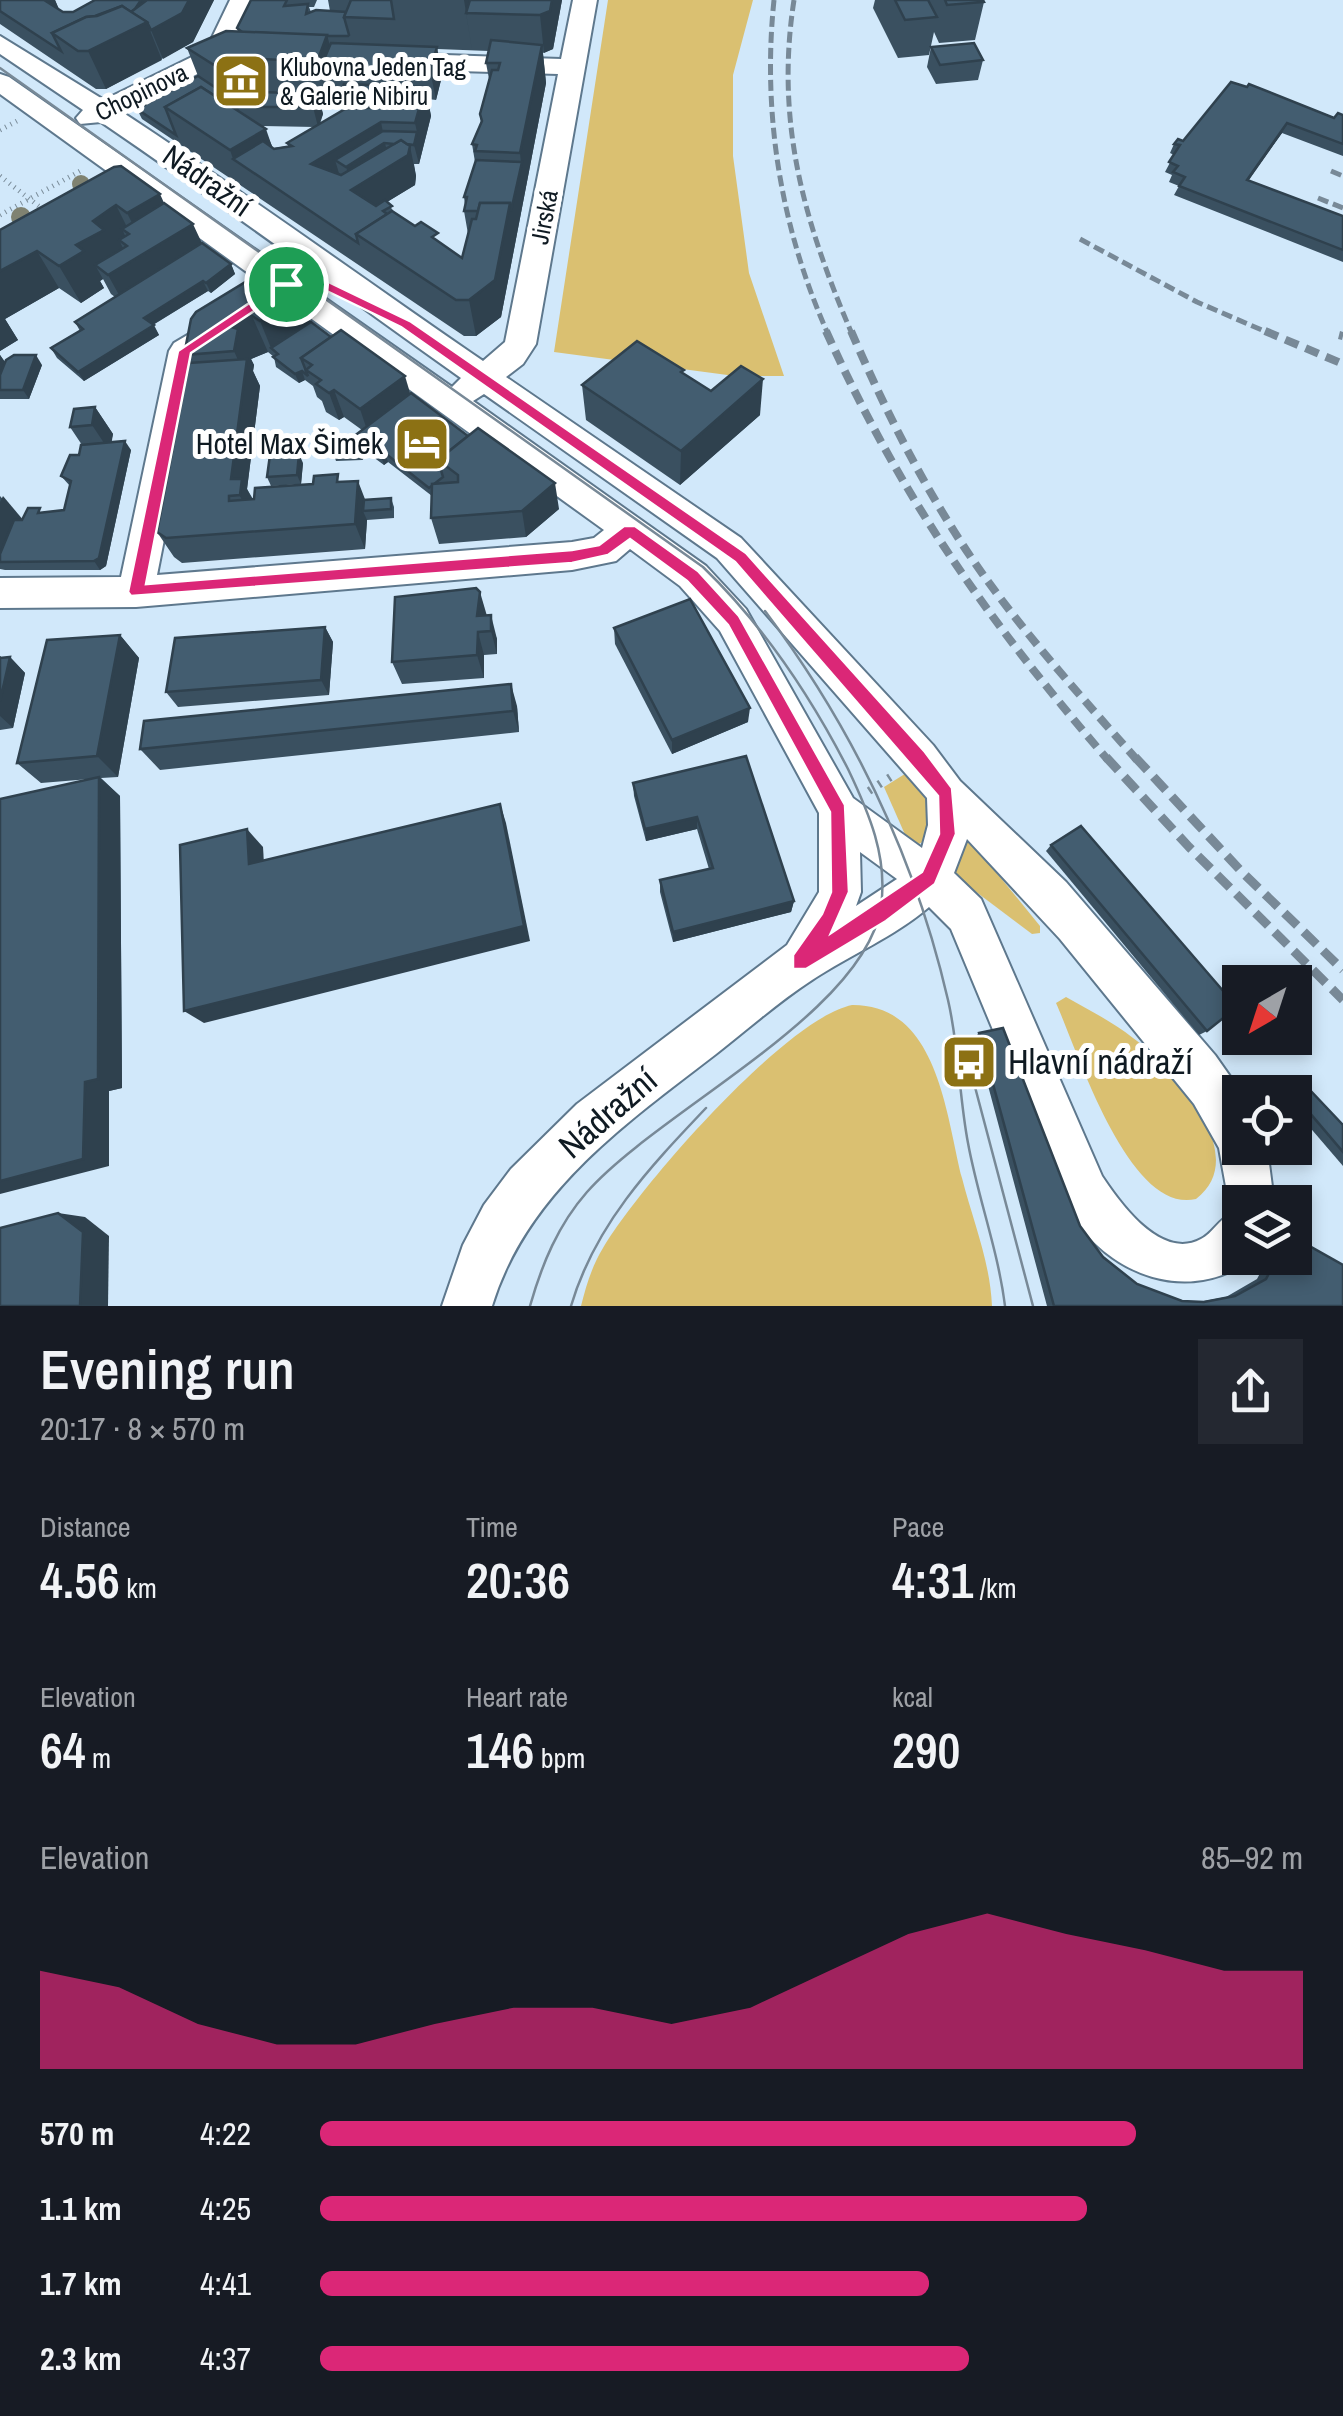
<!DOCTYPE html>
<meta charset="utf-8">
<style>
:root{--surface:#171b24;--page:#242831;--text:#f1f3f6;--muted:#9ea1a6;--accent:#db2777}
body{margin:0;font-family:"Archivo Narrow",sans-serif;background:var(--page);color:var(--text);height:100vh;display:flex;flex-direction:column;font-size:38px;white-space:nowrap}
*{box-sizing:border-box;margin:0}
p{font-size:32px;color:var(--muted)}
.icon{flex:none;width:55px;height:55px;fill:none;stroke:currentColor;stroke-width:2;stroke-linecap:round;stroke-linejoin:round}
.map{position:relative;height:1306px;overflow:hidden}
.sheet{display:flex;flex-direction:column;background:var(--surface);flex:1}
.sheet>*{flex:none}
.needle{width:65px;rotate:219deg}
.buttons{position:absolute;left:1222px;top:965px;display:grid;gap:20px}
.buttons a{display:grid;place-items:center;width:90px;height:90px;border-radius:0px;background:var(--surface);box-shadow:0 5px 15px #0003;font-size:50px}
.pin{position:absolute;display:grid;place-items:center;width:85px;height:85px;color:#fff;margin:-42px;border:5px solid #fff;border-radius:50%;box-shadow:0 2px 10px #0007}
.round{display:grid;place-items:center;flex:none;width:105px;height:105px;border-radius:0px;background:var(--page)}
.head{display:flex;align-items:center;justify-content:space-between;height:170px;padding:0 40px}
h1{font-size:55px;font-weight:600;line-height:75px}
.metrics{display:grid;grid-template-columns:repeat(3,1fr);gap:15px;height:170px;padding:10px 40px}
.metrics div{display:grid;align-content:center}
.metrics b{font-size:50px;font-weight:600}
.metrics small{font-size:28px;font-weight:400}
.metrics p{font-size:28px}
.chart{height:280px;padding:20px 40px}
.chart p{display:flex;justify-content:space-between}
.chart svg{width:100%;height:180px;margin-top:10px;fill:var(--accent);opacity:.7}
ul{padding:0 40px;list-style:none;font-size:32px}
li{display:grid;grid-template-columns:160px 120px 1fr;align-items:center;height:75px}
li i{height:25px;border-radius:12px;background:var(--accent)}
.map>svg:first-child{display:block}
</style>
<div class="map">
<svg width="1343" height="1306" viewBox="0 0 1343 1306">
<rect width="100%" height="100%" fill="#d1e8fa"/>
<!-- green -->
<g fill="#dac071">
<path d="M608,0H753L733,75V156L749,273L784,376H735L554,352Z"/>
<path d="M916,767L930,794L927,839L919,844L907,839L884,787Z"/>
<path d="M958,839H969L1040,926V933L1032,934L951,873Z"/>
<path d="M1066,997C1089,1010 1113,1022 1133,1038C1171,1066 1254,1155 1196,1199C1129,1215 1078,1052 1056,1003Z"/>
<path d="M852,1005C938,1004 946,1115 962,1178C973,1221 990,1261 992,1306H581C586,1286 592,1266 603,1248C639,1187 785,1019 852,1005Z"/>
</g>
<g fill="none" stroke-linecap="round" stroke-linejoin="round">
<!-- minor casing -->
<g stroke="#5e788d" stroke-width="4">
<path id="minor" d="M230,0H254L225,60L122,112C244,192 362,278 483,361L505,342L558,74L388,69L375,61L388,53L561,59L573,0H597L536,344L523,364L506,377L741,538L933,745L960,781L1066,882L1215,1055L1241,1092L1240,1148H1267L1274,1202H1240V1258H1253C1189,1306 1109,1276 1068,1210L951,929L929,907C894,937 850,955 812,980C778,1002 748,1029 716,1054C625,1124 527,1192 492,1306H442L463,1245L484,1205L511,1169L577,1104L787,945L819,892V813L720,631L680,586L630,549L616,561L572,570L136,607L0,608V578L121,577L169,351L174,343L228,311L239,314L243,322L239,330L200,357L157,575L572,542L594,538L604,530L0,94V74L9,77L452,387L461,378C341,293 223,205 101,122L80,124L76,118L83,110L0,54V36L104,100L206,50ZM484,394L717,558L927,798L928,825L922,848L853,798L746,609L706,566L473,401ZM967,839L1060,939L1194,1104L1219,1148L1231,1214C1218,1220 1213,1233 1201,1239C1161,1261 1120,1203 1102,1176L981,899L954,873ZM860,852L897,879L856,906L861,892Z"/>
</g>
<!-- path-far1 -->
<g stroke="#7b8d9a" stroke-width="5" stroke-dasharray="1 5" stroke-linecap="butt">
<path d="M0,130L17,121"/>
<path d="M0,176L45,211"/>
<path d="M0,215L82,170"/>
</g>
<!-- path -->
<path stroke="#7b8d9a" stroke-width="8" stroke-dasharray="2.5 9" stroke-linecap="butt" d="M869,791L892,776"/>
<!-- minor -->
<use href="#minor" fill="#fff" fill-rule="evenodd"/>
<!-- tram -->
<g stroke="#788997" stroke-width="2.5">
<path d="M0,68L703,567C763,625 810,695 848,769C869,813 888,857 881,906C866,1013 658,1111 587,1192C558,1225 542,1264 530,1306"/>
<path d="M765,611C853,728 915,857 948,1000C959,1047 959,1096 968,1143C978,1198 998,1250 1005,1306"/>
<path d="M966,1053L1033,1306"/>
<path d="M571,1306C595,1225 649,1168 706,1108"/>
</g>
<!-- rail-far2 -->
<g stroke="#788997" stroke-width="5" stroke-dasharray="11 5" stroke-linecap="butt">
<path d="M774,0C762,114 781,229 828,334"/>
<path d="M794,0C775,122 804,222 852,334"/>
<path d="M1331,171L1343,176"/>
<path d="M1318,198L1343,208"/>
<path d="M1080,239L1197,302L1271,334"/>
</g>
<!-- rail-far1 -->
<g stroke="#788997" stroke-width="8" stroke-dasharray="14 8" stroke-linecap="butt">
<path d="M826,331C902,499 988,621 1108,760"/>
<path d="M851,331C880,398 913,466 952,528C1004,612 1072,686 1137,760"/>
<path d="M1265,331L1343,364"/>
<path d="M1339,335L1343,336"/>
</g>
<!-- rail -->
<g stroke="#788997" stroke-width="9" stroke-dasharray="18 9" stroke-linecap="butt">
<path d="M1106,757L1189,847L1343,1000"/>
<path d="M1135,757L1241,871L1343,970"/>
</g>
</g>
<!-- trees -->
<g fill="#7f8271">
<circle cx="81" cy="184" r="9"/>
<circle cx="21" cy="217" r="10"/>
</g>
<!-- wall -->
<g fill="#3a5060" fill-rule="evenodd">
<path d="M0,0H55L59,10L63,12H73L95,0H214L193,42L106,89H96L0,24Z"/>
<path d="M251,0H317L314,7H309L311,12L330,11L328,0H562L553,49L543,53L546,83L501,317L476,336H464L142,119L137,109L198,76L187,48L238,32L237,28ZM437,49L489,51L486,63L489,79L480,114L481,124L472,144L475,162L464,197L465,205L464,211L468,234L462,258L394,212L387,202L415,185L416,176L414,164H419L431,116L428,99L436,100L442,76ZM329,98L340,100L343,110L320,124L323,114L319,100H328ZM263,126L315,127L287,143L288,146L273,148Z"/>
<path d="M875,0H983L984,2L975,40L939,43L934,32L929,55L898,58L873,8Z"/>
<path d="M931,47L983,60L978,80L936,84L927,67Z"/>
<path d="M1231,82L1334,118L1343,115V156L1282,133L1248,180L1343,216V262L1174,195L1179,186L1169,182L1172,175L1165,172L1174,155L1170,153L1174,144L1183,141Z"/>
<path d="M114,167L164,203L202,243L231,264L235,274L211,293L208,291L153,325L159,335L84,381L57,358L51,348L80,331L75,322L115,297L111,294L103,279L100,281L104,288L81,303L59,288L5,319L18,340L0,351V230Z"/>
<path d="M301,295L311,322L410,394L559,509L526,537L439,544L431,518L432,496L388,462L384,465L369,454L362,460L336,461L333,452L362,430L344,417L339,420L326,412L322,401L317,397L313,386L305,380L299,383L276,367L274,357L268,352L251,359L254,365L253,371L260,386L247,489L253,499L341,482L365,500L391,498L394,507V518L367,520L365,549L182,563L174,557L157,532L189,363L184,355L191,319Z"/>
<path d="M0,355L5,362L42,365L29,399H0Z"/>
<path d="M684,374L711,391L760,415L680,485L586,420L582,385Z"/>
<path d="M95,407L113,434L111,442L131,450L106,566L100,570H5L0,569V496L22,520L43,512L64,510L70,486L61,476L79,455L82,445L70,427Z"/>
<path d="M303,463L301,484L271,486L267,477Z"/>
<path d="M487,616L497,639V654L484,655V678L402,684L392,662Z"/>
<path d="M325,627L333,642L329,695L178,707L166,692Z"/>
<path d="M614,628L748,722L672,754L615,644Z"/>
<path d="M120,635L139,658L118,777L101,778L120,796L122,1088L109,1091V1166L90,779L41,783L17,763Z"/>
<path d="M0,656L2,658L10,657L25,673L13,728L0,730Z"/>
<path d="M517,706L519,732L160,770L140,749Z"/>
<path d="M746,756L794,901L791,912L673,942L660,892V880L709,869L697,829L646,841L634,796L633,783Z"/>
<path d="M1051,845L1207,1031L1199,1035L1046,851Z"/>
<path d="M979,1033L1080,1226L1103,1257L1137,1284L1182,1301L1198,1302L1226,1297L1257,1279L1268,1258H1295L1343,1306H1047L975,1037Z"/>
<path d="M1309,1089L1343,1125V1166L1295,1110V1096L1300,1092Z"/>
</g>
<!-- shaded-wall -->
<g fill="#2f414e">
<path d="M0,0H55L62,16Z"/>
<path d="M141,0H150L147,23L162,60L106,89L88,51L130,17Z"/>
<path d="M189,0H214L193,42L163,59L151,30Z"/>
<path d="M464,0H477L467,15L466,13L472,50Z"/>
<path d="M552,0H562L553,49L544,53L540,15Z"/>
<path d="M327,35L337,71L320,69L328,100L317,62Z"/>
<path d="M542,45L546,83L501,317L476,336L469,300L510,203L521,163L520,153Z"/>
<path d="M437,47L442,76L436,100L430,70Z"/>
<path d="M229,57L243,95L235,99L248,136L226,103L228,101L214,65Z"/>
<path d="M409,70L415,99L413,106L406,76Z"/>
<path d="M425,87L431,116L419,164L414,145L417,132L415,123Z"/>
<path d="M318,94L323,114L318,127L313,107Z"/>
<path d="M381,122L389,163L352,186L346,167L335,160L341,180L311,164Z"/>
<path d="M1287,123L1282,133L1242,190L1247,180Z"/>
<path d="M266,129L279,167L233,159L230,150Z"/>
<path d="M410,146L416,176L415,185L359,219L351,190Z"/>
<path d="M160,194L177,232L146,251L127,213Z"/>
<path d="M116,205L135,243L129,234L122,229L130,246L119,240L124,250L193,224L206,252L124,304L108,275L95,265L103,279L100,281L104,288L81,303L59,266L76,245L93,221Z"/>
<path d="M37,251L59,288L5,319L18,340L0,351V271Z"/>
<path d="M231,264L235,274L211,293L206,283Z"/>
<path d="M203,281L208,291L149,327L144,318Z"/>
<path d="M301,295L314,331L271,348L260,321Z"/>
<path d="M252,316L268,352L251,359L254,365L253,371L260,386L247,489L255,505L253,521L231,479L245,376L234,351L228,326Z"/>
<path d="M154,325L159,335L84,381L78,372Z"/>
<path d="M0,355L11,371L0,390Z"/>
<path d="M36,355L42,365L29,399L23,390Z"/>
<path d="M302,371L305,380L299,383L295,374Z"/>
<path d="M405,376L413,403L369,436L360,409Z"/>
<path d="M763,379L760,415L680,485L681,451Z"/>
<path d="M334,390L344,417L339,420L329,393Z"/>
<path d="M95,407L113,434L110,452L92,425Z"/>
<path d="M125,441L131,450L106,566L100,570L94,561Z"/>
<path d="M366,445L369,454L362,460L358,451Z"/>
<path d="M385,453L388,462L384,465L381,456Z"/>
<path d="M299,454L303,463L301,484L297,475Z"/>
<path d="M358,481L368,507L363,511L367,520L365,549L355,524Z"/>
<path d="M555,483L559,509L526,537L522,511Z"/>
<path d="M3,496L24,521L0,562V502Z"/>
<path d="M480,592L487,616H477Z"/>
<path d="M491,615L497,639V654L491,631Z"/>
<path d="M325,627L333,642L329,695L321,680Z"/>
<path d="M478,632L484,655V678L477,655Z"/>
<path d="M120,635L139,658L118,777L97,756Z"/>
<path d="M0,656L8,664L10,657L25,673L13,728L0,716Z"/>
<path d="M511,684L517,706L519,732L513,711Z"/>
<path d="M750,708L748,722L672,754V740Z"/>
<path d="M99,777L120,796L122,1088L109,1091V1166L0,1194V1181L85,1082Z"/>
<path d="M500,804L506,823L530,941L204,1023L184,1011Z"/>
<path d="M697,817V829L646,841L645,829Z"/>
<path d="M247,829L263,847L265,881L249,864Z"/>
<path d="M794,901L791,912L673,942V932Z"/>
<path d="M58,1213L85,1217L109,1236L108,1306H80Z"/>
</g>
<!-- building -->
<g fill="#435d70" stroke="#2f414e" stroke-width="2.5">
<path d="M0,0H44L63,12H73L95,0H141L135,9L131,12L122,6L95,16L86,17L52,33L61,51L0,11Z"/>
<path d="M147,0H189L182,13L151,30L147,22L131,12Z"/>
<path d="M251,0H287L284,6L308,4L306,14L316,10L346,12L344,17L349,35L348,36H327L242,32L237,28Z"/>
<path d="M351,0H391L394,19L344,17Z"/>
<path d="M470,0H552L550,11L540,15L466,13Z"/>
<path d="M895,0H928L937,17L905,20Z"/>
<path d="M945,0H983L984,2L947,5Z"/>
<path d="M122,6L147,22L88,51H78L52,33L86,17L97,16Z"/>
<path d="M226,31L327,35L317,62L229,57L214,65L187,48Z"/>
<path d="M491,40L542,45L520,153L475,151L477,145L472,144L482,121L480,114L492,70H498L500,63H486Z"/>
<path d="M331,43L437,47L430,70H409L406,76H394L396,69L359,72L320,69Z"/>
<path d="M974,43L983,60L940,65L931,47Z"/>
<path d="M198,76L222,92L215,96L201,87L165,107L176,135L137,109Z"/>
<path d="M1231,82L1247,87L1249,84L1334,118L1338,113L1343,115V144L1287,123L1247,180L1343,216V250L1179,186L1185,177L1173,172L1178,166L1169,162L1180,145L1174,144L1178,139L1183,141Z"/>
<path d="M344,84L425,87L415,123L381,122L311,164L341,175L401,140L410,146L408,155L351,190L376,206L385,200L392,206L383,211L387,214L356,234L358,243L233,159L263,141L274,149L292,146L287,143L345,109L386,107L389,98L340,96Z"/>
<path d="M201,87L215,96L224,91L235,98L226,103L266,129L230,150L165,107Z"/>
<path d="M234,91L318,94L313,107H238L235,98L229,94Z"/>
<path d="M383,131L417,132L414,145L407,144L401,140L394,144L384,143L346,167L335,160Z"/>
<path d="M476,160L522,162L511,211L510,203H480L478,211H464L467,197H464Z"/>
<path d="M121,166L160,194L127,213L116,205L110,209L93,221L104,230L76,245L84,251L59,266L37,251L0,271V230L114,167Z"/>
<path d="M164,203L193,224L108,275L95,265L127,246L119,240L129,234L122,229Z"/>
<path d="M480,203H510L495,280L469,300H456L356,234L392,211L415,226L421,222L438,233L432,237L462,258L472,219H476Z"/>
<path d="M202,243L231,264L206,283L203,281L144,318L154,325L78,372L51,348L83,329L75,322Z"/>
<path d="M260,273H272L301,295L260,321L252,316L228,326L238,329L234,351L184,355L191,319L196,312Z"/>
<path d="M311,322L331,337L301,358L308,376L302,371L295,374L273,357L278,354L271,348Z"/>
<path d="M341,330L405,376L360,409L334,390L329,393L316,384L321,380L306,370L312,365L301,358Z"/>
<path d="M637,341L684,370L681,372L711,391L741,366L763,379L681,451L582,385Z"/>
<path d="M14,355H36L23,390H0V375L6,360Z"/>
<path d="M247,359L231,479H242L240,495L229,496V501L254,499L255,488L313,484L314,476L338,474L337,482L358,481L355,524L166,538L157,532L189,363Z"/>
<path d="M411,393L468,436L438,460L443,477L429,488L385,453L381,456L366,445L358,451L333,452Z"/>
<path d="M95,407L92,425L70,427L74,409Z"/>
<path d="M478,428L555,483L522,511L431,518L432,484L458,482V475L438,460Z"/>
<path d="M125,441L99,558L94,561L0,562V554L14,520H22L28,508H40L38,513L64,510L71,481L61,476L70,455H79L81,445Z"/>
<path d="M299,454L297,475L267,477L270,455Z"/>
<path d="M391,498V509L363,511L364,500Z"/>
<path d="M476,588L480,592L477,616L491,615V631L478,632L477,655L392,662L395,597Z"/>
<path d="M690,599L750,708L672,740L614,628Z"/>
<path d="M325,627L321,680L166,692L175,638Z"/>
<path d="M120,635L97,756L17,763L47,640Z"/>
<path d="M10,657L0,701V658Z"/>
<path d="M511,684L513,711L140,749L144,721Z"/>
<path d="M746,756L794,901L673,932L660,880L713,868L697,817L645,829L633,783Z"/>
<path d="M99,777L98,1079L85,1082L83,1159L0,1181V799Z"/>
<path d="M500,804L524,926L184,1011L180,845L247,829L249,864Z"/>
<path d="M1081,826L1237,1007L1207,1031L1051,845Z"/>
<path d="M1003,1028L1080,1226L1103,1257L1137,1284L1182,1301L1204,1302L1235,1296L1266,1279L1277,1258H1295V1238L1343,1265V1306H1054L979,1033Z"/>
<path d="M1309,1089L1343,1125V1152L1298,1099Z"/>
<path d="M58,1213L83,1232L80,1306H0V1228Z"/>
</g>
<!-- route -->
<path fill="#db2777" stroke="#fff" stroke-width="2.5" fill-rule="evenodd" d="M297,271H306L410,321L746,553L925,752L952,788L956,834L935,884L886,921L806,969H793V955L822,914L831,892L830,812L728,625L687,581L630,539L608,555L572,563L131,596L128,592L178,351ZM302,279L401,327L735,562L938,796L939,834L922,872L831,933L849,892L845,805L739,616L698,571L635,526H624L599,545L572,550L146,584L191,353Z"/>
<!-- icons -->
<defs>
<g id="museum-square" transform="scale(2.875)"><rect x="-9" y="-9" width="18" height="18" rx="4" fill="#8c7114" stroke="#fff"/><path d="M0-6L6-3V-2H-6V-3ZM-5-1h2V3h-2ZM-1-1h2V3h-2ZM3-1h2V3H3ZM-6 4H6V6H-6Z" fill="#fff"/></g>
<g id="hotel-square" transform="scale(2.875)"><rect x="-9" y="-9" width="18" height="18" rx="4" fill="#8c7114" stroke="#fff"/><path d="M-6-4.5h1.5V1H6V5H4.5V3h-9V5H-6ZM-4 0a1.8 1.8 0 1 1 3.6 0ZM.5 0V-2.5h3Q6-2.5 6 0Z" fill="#fff"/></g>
<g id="bus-square" transform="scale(2.875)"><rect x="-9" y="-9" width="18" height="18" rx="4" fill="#8c7114" stroke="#fff"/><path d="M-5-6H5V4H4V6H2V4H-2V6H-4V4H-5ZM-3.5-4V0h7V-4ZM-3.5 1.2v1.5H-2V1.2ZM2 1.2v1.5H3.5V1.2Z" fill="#fff"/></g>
</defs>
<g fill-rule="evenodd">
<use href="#museum-square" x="241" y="81"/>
<use href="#hotel-square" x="422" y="444"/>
<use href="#bus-square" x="969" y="1062"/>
</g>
<g text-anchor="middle" stroke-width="10" stroke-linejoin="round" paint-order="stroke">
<!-- far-poi labels -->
<g font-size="25" fill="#0f1a22" stroke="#fff" text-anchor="start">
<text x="280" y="76">Klubovna Jeden Tag<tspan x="280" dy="29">&amp; Galerie Nibiru</tspan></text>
</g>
<!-- far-street labels -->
<g font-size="25" fill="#0f1a22" stroke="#fff">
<text transform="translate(141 92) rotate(-26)" y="9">Chopinova</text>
<text transform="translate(544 217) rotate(-79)" y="9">Jirská</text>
</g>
<!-- street labels -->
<g font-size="30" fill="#0f1a22" stroke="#fff">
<text transform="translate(207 181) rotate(35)" y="10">Nádražní</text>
</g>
<!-- poi labels -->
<g font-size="30" fill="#0f1a22" stroke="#fff" text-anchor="end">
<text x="383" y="454">Hotel Max Šimek</text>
</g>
<!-- near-poi labels -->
<g font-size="35" fill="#0f1a22" stroke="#fff" text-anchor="start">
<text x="1008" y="1074">Hlavní nádraží</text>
</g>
<!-- near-street labels -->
<g font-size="35" fill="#0f1a22" stroke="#fff">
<text transform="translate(608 1113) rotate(-41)" y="12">Nádražní</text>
</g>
</g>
</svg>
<div class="buttons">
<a><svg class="needle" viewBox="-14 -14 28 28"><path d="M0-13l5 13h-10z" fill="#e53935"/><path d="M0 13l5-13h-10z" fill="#9ea1a6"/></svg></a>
<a><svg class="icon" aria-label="locate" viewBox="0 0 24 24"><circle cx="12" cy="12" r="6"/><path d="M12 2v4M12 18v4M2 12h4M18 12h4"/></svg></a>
<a><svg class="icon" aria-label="layers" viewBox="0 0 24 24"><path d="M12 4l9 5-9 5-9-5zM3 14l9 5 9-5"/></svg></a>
</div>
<div class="pin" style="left:286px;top:284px;background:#1e9e55"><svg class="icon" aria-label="arrive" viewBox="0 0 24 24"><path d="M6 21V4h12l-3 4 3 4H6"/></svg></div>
</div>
<section class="sheet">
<div class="head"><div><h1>Evening run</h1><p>20:17 · 8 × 570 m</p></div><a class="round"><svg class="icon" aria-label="share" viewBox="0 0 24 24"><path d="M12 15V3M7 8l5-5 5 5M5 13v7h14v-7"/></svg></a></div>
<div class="metrics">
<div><p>Distance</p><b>4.56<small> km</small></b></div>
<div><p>Time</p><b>20:36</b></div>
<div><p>Pace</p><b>4:31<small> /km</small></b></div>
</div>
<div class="metrics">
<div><p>Elevation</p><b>64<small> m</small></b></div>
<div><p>Heart rate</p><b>146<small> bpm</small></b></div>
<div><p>kcal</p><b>290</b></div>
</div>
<div class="chart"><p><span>Elevation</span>85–92 m</p>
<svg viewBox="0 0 160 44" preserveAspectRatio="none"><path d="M0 44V20L10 24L20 33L30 38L40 38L50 33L60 29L70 29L80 33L90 29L100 20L110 11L120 6L130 11L140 15L150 20L160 20V44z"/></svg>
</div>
<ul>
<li><b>570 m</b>4:22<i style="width:83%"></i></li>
<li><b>1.1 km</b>4:25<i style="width:78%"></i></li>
<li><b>1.7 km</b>4:41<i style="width:62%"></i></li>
<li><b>2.3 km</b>4:37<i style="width:66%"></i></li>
</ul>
</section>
